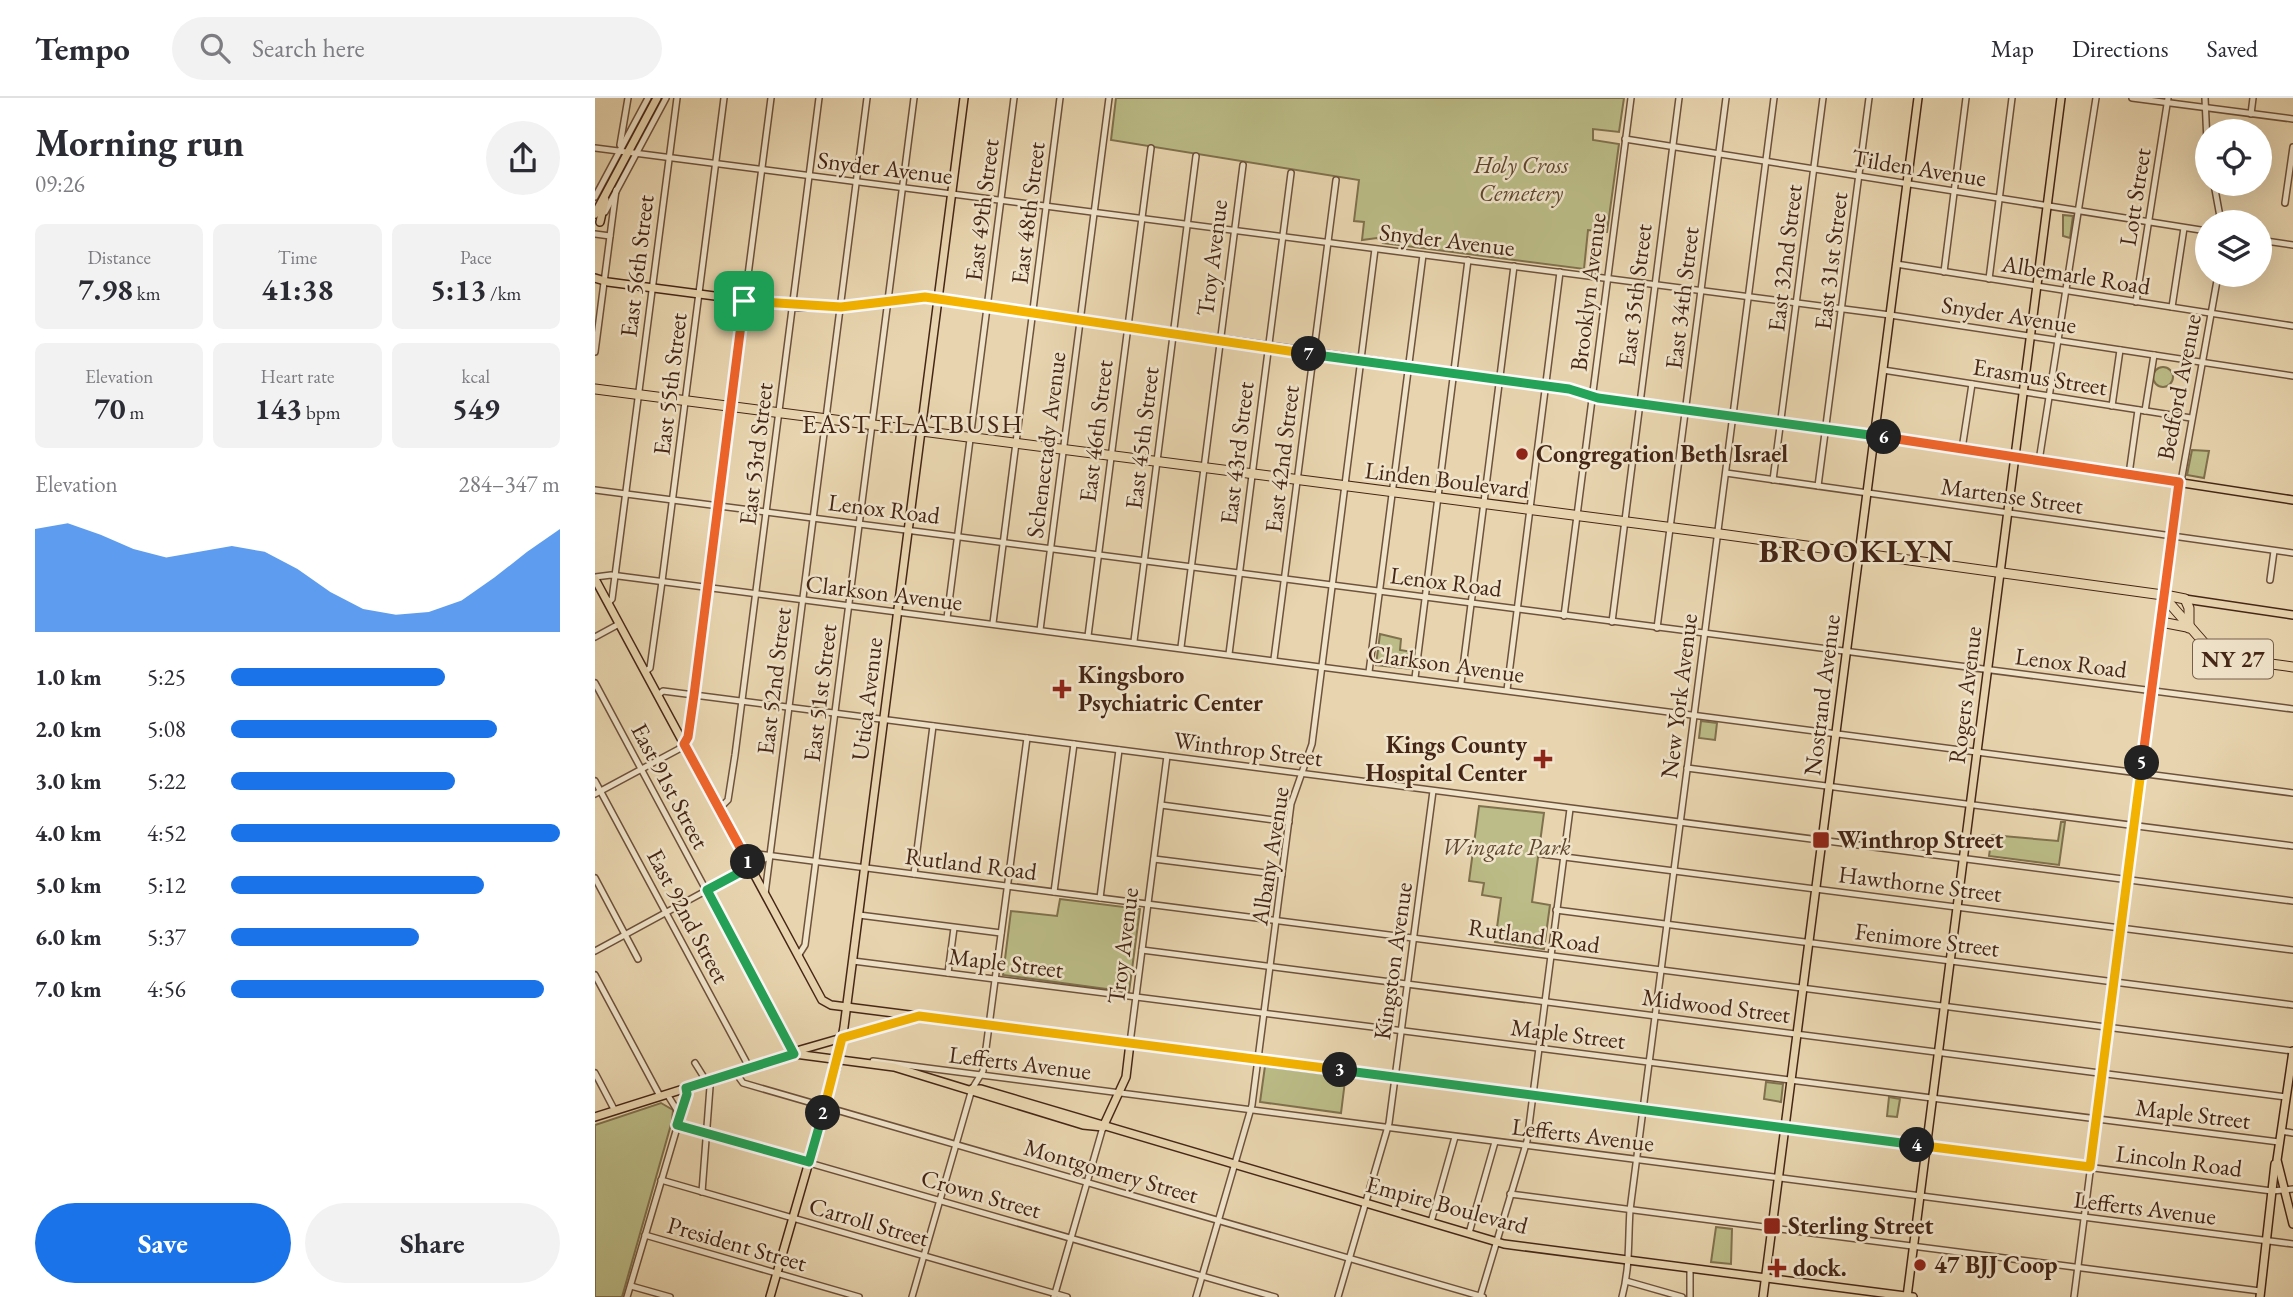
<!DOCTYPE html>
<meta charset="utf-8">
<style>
:root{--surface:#fff;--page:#f2f2f3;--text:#2b2b33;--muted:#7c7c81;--line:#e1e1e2;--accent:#1a73e8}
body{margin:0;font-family:"EB Garamond",serif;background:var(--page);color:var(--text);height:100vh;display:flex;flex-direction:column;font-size:26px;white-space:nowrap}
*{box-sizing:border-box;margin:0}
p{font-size:23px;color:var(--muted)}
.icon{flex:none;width:38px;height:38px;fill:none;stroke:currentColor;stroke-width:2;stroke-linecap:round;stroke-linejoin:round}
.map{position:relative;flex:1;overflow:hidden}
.panel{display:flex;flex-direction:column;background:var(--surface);width:595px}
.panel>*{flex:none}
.controls{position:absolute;left:1600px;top:21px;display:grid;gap:14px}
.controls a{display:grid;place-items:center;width:77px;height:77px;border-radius:50%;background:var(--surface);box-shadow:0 7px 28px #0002;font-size:35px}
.pin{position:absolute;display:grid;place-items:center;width:60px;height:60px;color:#fff;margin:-30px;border-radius:14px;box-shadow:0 4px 10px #0006}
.km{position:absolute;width:35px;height:35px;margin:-18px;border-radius:50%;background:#222;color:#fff;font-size:19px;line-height:35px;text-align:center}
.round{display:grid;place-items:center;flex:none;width:74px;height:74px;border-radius:37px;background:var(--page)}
.summary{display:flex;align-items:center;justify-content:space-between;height:119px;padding:0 35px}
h1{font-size:38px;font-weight:700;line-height:52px}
.metrics{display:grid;grid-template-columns:repeat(3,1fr);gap:10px;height:119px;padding:7px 35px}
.metrics div{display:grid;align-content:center;border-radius:10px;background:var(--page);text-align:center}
.metrics b{font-size:30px;font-weight:700}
.metrics small{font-size:19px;font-weight:400}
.metrics p{font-size:19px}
.chart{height:196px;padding:14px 35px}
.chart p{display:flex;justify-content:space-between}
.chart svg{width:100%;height:126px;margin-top:7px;fill:var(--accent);opacity:.7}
.button{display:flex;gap:14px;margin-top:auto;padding:14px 35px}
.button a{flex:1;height:80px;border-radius:42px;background:var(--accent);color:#fff;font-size:28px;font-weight:700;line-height:80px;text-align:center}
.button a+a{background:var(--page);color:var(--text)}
ul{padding:0 35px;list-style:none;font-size:23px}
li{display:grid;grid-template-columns:112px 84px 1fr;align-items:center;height:52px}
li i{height:18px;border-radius:9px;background:var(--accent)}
header{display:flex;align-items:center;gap:42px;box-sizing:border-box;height:98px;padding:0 35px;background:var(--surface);border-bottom:2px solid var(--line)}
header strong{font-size:33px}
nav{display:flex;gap:38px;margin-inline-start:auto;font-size:24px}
.search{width:490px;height:63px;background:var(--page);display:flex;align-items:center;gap:18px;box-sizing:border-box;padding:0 24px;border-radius:38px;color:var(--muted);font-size:26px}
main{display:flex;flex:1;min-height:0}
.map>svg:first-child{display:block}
</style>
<header>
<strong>Tempo</strong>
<div class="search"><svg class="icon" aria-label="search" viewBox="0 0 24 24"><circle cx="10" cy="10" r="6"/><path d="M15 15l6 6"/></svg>Search here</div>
<nav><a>Map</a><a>Directions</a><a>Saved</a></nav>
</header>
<main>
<section class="panel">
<div class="summary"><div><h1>Morning run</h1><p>09:26</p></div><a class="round"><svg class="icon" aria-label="share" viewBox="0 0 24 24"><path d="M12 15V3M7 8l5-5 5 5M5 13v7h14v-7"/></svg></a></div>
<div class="metrics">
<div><p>Distance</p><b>7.98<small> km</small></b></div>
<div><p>Time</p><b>41:38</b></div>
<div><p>Pace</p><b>5:13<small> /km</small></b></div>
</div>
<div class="metrics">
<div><p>Elevation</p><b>70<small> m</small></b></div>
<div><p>Heart rate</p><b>143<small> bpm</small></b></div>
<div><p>kcal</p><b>549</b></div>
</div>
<div class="chart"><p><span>Elevation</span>284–347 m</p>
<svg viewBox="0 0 160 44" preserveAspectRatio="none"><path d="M0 44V8L10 6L20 10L30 15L40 18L50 16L60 14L70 16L80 22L90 30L100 36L110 38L120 37L130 33L140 25L150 16L160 8V44z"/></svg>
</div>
<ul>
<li><b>1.0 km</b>5:25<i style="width:65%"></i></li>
<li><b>2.0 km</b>5:08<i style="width:81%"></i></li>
<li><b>3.0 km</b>5:22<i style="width:68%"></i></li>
<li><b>4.0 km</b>4:52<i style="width:100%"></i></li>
<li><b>5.0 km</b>5:12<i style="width:77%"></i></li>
<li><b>6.0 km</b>5:37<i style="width:57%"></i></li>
<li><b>7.0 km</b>4:56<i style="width:95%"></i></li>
</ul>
<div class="button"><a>Save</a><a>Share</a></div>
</section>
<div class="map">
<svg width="1698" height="1199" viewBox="0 0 1698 1199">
<rect width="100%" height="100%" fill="#e8d5af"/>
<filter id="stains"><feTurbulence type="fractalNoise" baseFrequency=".00286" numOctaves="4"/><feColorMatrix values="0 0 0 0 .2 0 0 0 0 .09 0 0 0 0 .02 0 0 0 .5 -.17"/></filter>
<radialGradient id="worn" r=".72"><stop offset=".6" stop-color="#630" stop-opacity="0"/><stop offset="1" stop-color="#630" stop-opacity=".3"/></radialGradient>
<!-- green -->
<g fill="#bbbc87" stroke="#80714e" stroke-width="2">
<path d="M521,0H1029L1024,34L998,31V42L1024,46L1012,134L993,132L989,171L788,145L782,140L767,142L769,124L759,123L764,82L516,42Z"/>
<path d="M1468,117L1478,118L1475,140L1468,138Z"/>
<circle cx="1568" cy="279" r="10"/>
<path d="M1597,352L1614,353L1609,380L1592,377Z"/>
<path d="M785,536L806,541L805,552L818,554L816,571L781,567Z"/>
<path d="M1106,623L1122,625L1120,642L1104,640Z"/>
<path d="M884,708L949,715L937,804L955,807L949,851L900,844L906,800L887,797L889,785L874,783Z"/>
<path d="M1466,724H1470L1464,767L1394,758L1397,737L1463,743Z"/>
<path d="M465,801L545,811L534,894L408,877L416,813L462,818Z"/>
<path d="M670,968L747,978L750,983L746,1015L665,1004Z"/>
<path d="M1171,984L1188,986L1186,1004L1169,1001Z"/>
<path d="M1294,999L1305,1001L1302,1019L1292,1018Z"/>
<path d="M66,1005L78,1012L77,1023L27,1199H0V1027Z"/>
<path d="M1121,1129L1137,1131L1136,1166L1116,1164Z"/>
</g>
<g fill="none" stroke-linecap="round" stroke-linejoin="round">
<!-- minor casing -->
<g stroke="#6e523c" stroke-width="8">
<g id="minor">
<path d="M1537,0L1698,21"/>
<path d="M1610,0L1612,44"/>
<path d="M1656,16L1658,0"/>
<path d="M1030,41L1612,133"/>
<path d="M25,47L33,0"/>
<path d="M0,50L1295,217L1698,278"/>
<path d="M1619,86L1626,124"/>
<path d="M0,99L53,0"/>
<path d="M1690,105L1698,49"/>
<path d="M10,114L71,0"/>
<path d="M0,136L15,138"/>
<path d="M1664,142L1698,147"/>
<path d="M1301,166L1698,228"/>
<path d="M1349,174L1371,0"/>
<path d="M1394,181L1417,0"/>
<path d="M1541,204L1573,0"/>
<path d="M1577,209L1589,130"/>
<path d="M0,254L21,92"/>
<path d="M1288,272L1596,320"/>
<path d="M1517,308L1525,252"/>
<path d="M1550,313L1559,257"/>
<path d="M1367,351L1377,286"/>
<path d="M1444,363L1501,0"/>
<path d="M1131,375L1698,455"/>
<path d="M1534,376L1543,312"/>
<path d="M1178,382L1228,0"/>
<path d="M1223,388L1274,0"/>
<path d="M0,392L1698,611"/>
<path d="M0,479L16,477L1698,695"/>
<path d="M1675,482L1679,453"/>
<path d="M13,505L17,501L82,0"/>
<path d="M969,518L1036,0"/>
<path d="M352,520L419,0"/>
<path d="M1017,524L1084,0"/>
<path d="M398,525L465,0"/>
<path d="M1062,530L1131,0"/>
<path d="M445,532L514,0"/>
<path d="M493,538L556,50"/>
<path d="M0,539L24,526"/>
<path d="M539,543L601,58"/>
<path d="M586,549L648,67"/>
<path d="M634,556L696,75"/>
<path d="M679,561L741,82"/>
<path d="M50,574L55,570L66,491L129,0"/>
<path d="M774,574L828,157"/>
<path d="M820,580L873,162"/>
<path d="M0,585L199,956"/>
<path d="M866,585L919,168"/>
<path d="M912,592L965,174"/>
<path d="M63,597L68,593L1698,803"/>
<path d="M572,658L535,945L1677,1093L1698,1091"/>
<path d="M1092,670L1698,748"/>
<path d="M0,683L154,969"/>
<path d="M0,696L84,651L93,639L176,0"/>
<path d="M566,707L694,724"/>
<path d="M124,711L133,702L140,657L224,0"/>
<path d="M147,754L1698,953"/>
<path d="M946,756L1698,852"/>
<path d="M559,761L687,777"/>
<path d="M319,776L338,628"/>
<path d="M0,780L43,861"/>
<path d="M459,794L479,646"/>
<path d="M170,796L272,0"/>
<path d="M505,800L524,652"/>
<path d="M961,812L1698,907"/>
<path d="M264,817L406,835"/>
<path d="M547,852L1691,999"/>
<path d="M0,853L175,758"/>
<path d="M203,858L210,847L319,0"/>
<path d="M258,863L1684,1044"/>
<path d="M353,875L359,830"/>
<path d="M0,877L65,998"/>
<path d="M278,963L1698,1146"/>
<path d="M100,965L115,989L107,1094"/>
<path d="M140,974L148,985L888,1199"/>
<path d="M0,975L20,1013"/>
<path d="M72,996L85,1017"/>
<path d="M82,1027L680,1199"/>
<path d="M1686,1033L1698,1035"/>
<path d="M66,1082L472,1199"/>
<path d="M915,1096L1665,1193"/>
<path d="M836,1124L860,1039"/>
<path d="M874,1135L900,1044"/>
<path d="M50,1137L264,1199"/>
<path d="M1095,1170V1199"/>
<path d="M1031,1183L1087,1199"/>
<path d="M36,1188L75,1199"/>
<path d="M32,1199L92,996L91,990"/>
<path d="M317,1199L377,991L388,973L432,640"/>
<path d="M459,1199L508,1029"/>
<path d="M601,1199L657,1007L696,706L717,646L780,151"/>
<path d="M743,1199L794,1025L838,693"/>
<path d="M885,1199L932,1043L975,711"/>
<path d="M1027,1199C1035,1170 1033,1142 1035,1112L1179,0"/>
<path d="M1479,1199L1577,434L1623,177"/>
</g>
</g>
<!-- major casing -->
<g stroke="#452616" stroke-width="10">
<g id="major">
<path d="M0,116L62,0"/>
<path d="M5,124L10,102"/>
<path d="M0,180L13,184L204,209H246L330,199L343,201L974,291L1003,300L1367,351L1698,402"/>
<path d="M0,481L227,902L236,907L535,945L531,979L508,1029"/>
<path d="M1590,501L1698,517"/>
<path d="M1698,953L1682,1062L1698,1126"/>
<path d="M200,956L299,969L488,1027L508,1029"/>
<path d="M377,991H386L909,1146L1318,1199"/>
<path d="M0,1019L199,956L205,952L320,919"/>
<path d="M175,1199L242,967L249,929L369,0"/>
<path d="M1168,1199L1323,0"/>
<path d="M1312,1199L1466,0"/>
<path d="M1665,1199L1680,1066"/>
</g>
</g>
<!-- highway casing -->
<g stroke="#452616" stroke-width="11">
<g id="highway">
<path d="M0,291L1118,435L1575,498L1590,501L1594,510V530"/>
<path d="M1569,499L1617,554L1632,560L1698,569"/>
<path d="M1566,524L1592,529"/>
</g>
</g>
<!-- minor -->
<use href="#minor" stroke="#f0e4cb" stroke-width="5"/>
<!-- major -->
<use href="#major" stroke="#e8d5af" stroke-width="7"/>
<!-- highway -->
<use href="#highway" stroke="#e8d5af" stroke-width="9"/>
</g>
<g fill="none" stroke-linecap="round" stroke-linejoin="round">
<!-- split-1 casing -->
<g stroke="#fff" stroke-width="14">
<path id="split-1" d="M149,203L99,597L93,639L89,646L153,764"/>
</g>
<!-- split-2 casing -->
<g stroke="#fff" stroke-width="14">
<path id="split-2" d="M153,764L155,769L112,792L199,956L91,990L92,996L82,1027L214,1064L228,1015"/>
</g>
<!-- split-3 casing -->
<g stroke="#fff" stroke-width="14">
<path id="split-3" d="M228,1015L247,940L324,918L745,972"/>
</g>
<!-- split-4 casing -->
<g stroke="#fff" stroke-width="14">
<path id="split-4" d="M745,972L1322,1047"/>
</g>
<!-- split-5 casing -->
<g stroke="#fff" stroke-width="14">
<path id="split-5" d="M1322,1047L1495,1069L1547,665"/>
</g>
<!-- split-6 casing -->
<g stroke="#fff" stroke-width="14">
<path id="split-6" d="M1289,339L1584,384L1547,665"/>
</g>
<!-- split-7 casing -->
<g stroke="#fff" stroke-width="14">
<path id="split-7" d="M714,256L974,291L1003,300L1289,339"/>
</g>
<!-- split-8 casing -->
<g stroke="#fff" stroke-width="14">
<path id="split-8" d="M149,203L246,209L330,199L714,256"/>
</g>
<!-- split-1 -->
<use href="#split-1" stroke="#f0652b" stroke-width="9"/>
<!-- split-2 -->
<use href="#split-2" stroke="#22a559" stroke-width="9"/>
<!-- split-3 -->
<use href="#split-3" stroke="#f5b400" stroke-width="9"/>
<!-- split-4 -->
<use href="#split-4" stroke="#22a559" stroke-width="9"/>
<!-- split-5 -->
<use href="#split-5" stroke="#f5b400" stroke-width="9"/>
<!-- split-6 -->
<use href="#split-6" stroke="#f0652b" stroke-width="9"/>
<!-- split-7 -->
<use href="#split-7" stroke="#22a559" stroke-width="9"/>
<!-- split-8 -->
<use href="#split-8" stroke="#f5b400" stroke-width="9"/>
</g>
<!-- markers -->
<g fill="#8f2418" stroke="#f0e4cb" stroke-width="2.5">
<circle cx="927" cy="356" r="7"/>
<path d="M463.5 580.5h7v7h7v7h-7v7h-7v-7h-7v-7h7z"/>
<path d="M944.5 650.5h7v7h7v7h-7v7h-7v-7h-7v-7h7z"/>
<rect x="1217" y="733" width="18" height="18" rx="3.5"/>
<rect x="1168" y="1119" width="18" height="18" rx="3.5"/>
<circle cx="1325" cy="1167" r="7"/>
<path d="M1178.5 1159.5h7v7h7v7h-7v7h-7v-7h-7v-7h7z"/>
</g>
<g text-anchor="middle" stroke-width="5" stroke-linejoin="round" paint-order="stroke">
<!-- shield labels -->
<rect fill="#f0e4cb" stroke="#785f4c" stroke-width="2" x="1598" y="541.5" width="80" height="39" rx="5"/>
<g font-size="23" font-weight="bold" fill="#452616">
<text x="1638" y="569">NY 27</text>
</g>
<!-- park labels -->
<g font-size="24" font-style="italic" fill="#5d442d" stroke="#f0e4cb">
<text x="926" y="75">Holy Cross<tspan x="926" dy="28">Cemetery</tspan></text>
<text x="911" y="757">Wingate Park</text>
</g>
<!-- street labels -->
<g font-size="24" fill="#452616" stroke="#f0e4cb">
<text transform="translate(290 70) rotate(7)" y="8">Snyder Avenue</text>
<text transform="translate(1324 70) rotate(9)" y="8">Tilden Avenue</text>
<text transform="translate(1540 99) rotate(-81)" y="8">Lott Street</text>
<text transform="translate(387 112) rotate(-83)" y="8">East 49th Street</text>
<text transform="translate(433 115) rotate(-83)" y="8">East 48th Street</text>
<text transform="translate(852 142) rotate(7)" y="8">Snyder Avenue</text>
<text transform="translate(617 160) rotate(-83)" y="8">Troy Avenue</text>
<text transform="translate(1190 160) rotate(-83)" y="8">East 32nd Street</text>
<text transform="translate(1236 163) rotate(-83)" y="8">East 31st Street</text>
<text transform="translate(42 168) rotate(-83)" y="8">East 56th Street</text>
<text transform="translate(1481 177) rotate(9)" y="8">Albemarle Road</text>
<text transform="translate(993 194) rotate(-83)" y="8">Brooklyn Avenue</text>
<text transform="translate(1040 197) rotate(-83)" y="8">East 35th Street</text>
<text transform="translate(1087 200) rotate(-83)" y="8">East 34th Street</text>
<text transform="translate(1414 217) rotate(9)" y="8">Snyder Avenue</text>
<text transform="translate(1445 279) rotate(9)" y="8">Erasmus Street</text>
<text transform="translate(75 286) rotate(-83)" y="8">East 55th Street</text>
<text transform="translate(1584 289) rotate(-79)" y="8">Bedford Avenue</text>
<text transform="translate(501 333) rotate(-83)" y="8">East 46th Street</text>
<text transform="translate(547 340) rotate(-83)" y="8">East 45th Street</text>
<text transform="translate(451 347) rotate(-83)" y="8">Schenectady Avenue</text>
<text transform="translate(642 355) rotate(-83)" y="8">East 43rd Street</text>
<text transform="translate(161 356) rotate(-83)" y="8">East 53rd Street</text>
<text transform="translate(687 361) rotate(-83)" y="8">East 42nd Street</text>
<text transform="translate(852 382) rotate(7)" y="8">Linden Boulevard</text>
<text transform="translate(1417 398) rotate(8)" y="8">Martense Street</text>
<text transform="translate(289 411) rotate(7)" y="8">Lenox Road</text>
<text transform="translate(851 484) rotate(7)" y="8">Lenox Road</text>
<text transform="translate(289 495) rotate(7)" y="8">Clarkson Avenue</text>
<text transform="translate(1476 565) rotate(7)" y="8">Lenox Road</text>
<text transform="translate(851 566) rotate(8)" y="8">Clarkson Avenue</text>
<text transform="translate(179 583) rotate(-83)" y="8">East 52nd Street</text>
<text transform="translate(225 595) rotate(-83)" y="8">East 51st Street</text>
<text transform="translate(1227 597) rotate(-83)" y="8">Nostrand Avenue</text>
<text transform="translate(1370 597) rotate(-83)" y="8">Rogers Avenue</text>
<text transform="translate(1084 598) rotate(-83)" y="8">New York Avenue</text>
<text transform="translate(272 601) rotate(-83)" y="8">Utica Avenue</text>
<text transform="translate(653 651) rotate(7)" y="8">Winthrop Street</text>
<text transform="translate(75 688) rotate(62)" y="8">East 91st Street</text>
<text transform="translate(675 758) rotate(-81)" y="8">Albany Avenue</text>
<text transform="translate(376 766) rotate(7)" y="8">Rutland Road</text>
<text transform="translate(1325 786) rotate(7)" y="8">Hawthorne Street</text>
<text transform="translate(93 818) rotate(62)" y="8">East 92nd Street</text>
<text transform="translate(939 838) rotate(8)" y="8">Rutland Road</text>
<text transform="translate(1332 842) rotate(7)" y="8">Fenimore Street</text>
<text transform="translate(528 848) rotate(-83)" y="8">Troy Avenue</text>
<text transform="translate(798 863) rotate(-82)" y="8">Kingston Avenue</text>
<text transform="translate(411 865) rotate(7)" y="8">Maple Street</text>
<text transform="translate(1121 908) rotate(7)" y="8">Midwood Street</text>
<text transform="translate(973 936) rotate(7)" y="8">Maple Street</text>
<text transform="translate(425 965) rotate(7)" y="8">Lefferts Avenue</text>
<text transform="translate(1598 1016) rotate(7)" y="8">Maple Street</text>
<text transform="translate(988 1037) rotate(7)" y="8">Lefferts Avenue</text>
<text transform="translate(1584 1063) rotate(7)" y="8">Lincoln Road</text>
<text transform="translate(516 1073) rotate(16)" y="8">Montgomery Street</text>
<text transform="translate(386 1096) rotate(16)" y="8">Crown Street</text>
<text transform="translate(852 1107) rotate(15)" y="8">Empire Boulevard</text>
<text transform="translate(1550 1110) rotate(7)" y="8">Lefferts Avenue</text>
<text transform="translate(274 1124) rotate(16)" y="8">Carroll Street</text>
<text transform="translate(142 1146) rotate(16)" y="8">President Street</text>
</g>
<!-- poi labels -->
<g font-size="24" font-weight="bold" fill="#452616" stroke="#f0e4cb" text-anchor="start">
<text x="941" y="364">Congregation Beth Israel</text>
<text x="483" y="585">Kingsboro<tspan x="483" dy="28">Psychiatric Center</tspan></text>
<text x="932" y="655" text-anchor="end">Kings County<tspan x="932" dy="28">Hospital Center</tspan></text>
<text x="1242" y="750">Winthrop Street</text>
<text x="1193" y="1136">Sterling Street</text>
<text x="1339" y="1175">47 BJJ Coop</text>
<text x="1198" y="1178">dock.</text>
</g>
<!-- neighbourhood labels -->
<g font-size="26" letter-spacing="2" fill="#452616" stroke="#f0e4cb">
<text x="318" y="335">EAST FLATBUSH</text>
</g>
<!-- district labels -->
<g font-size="32" font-weight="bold" letter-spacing="2" fill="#452616" stroke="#f0e4cb">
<text x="1262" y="464">BROOKLYN</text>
</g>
</g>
<rect width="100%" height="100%" filter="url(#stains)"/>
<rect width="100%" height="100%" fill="url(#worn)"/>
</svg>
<div class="controls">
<a><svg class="icon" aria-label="locate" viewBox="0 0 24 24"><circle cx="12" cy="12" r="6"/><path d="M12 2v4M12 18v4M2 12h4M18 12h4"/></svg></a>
<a><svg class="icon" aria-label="layers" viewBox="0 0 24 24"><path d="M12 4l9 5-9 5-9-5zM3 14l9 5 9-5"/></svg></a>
</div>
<div class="pin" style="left:149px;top:203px;background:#1e9e55"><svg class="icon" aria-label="arrive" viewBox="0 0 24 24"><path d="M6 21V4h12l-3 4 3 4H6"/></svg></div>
<b class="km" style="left:153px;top:764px">1</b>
<b class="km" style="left:228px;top:1015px">2</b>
<b class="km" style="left:745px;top:972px">3</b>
<b class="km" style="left:1322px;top:1047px">4</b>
<b class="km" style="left:1547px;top:665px">5</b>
<b class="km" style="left:1289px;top:339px">6</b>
<b class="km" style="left:714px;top:256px">7</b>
</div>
</main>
